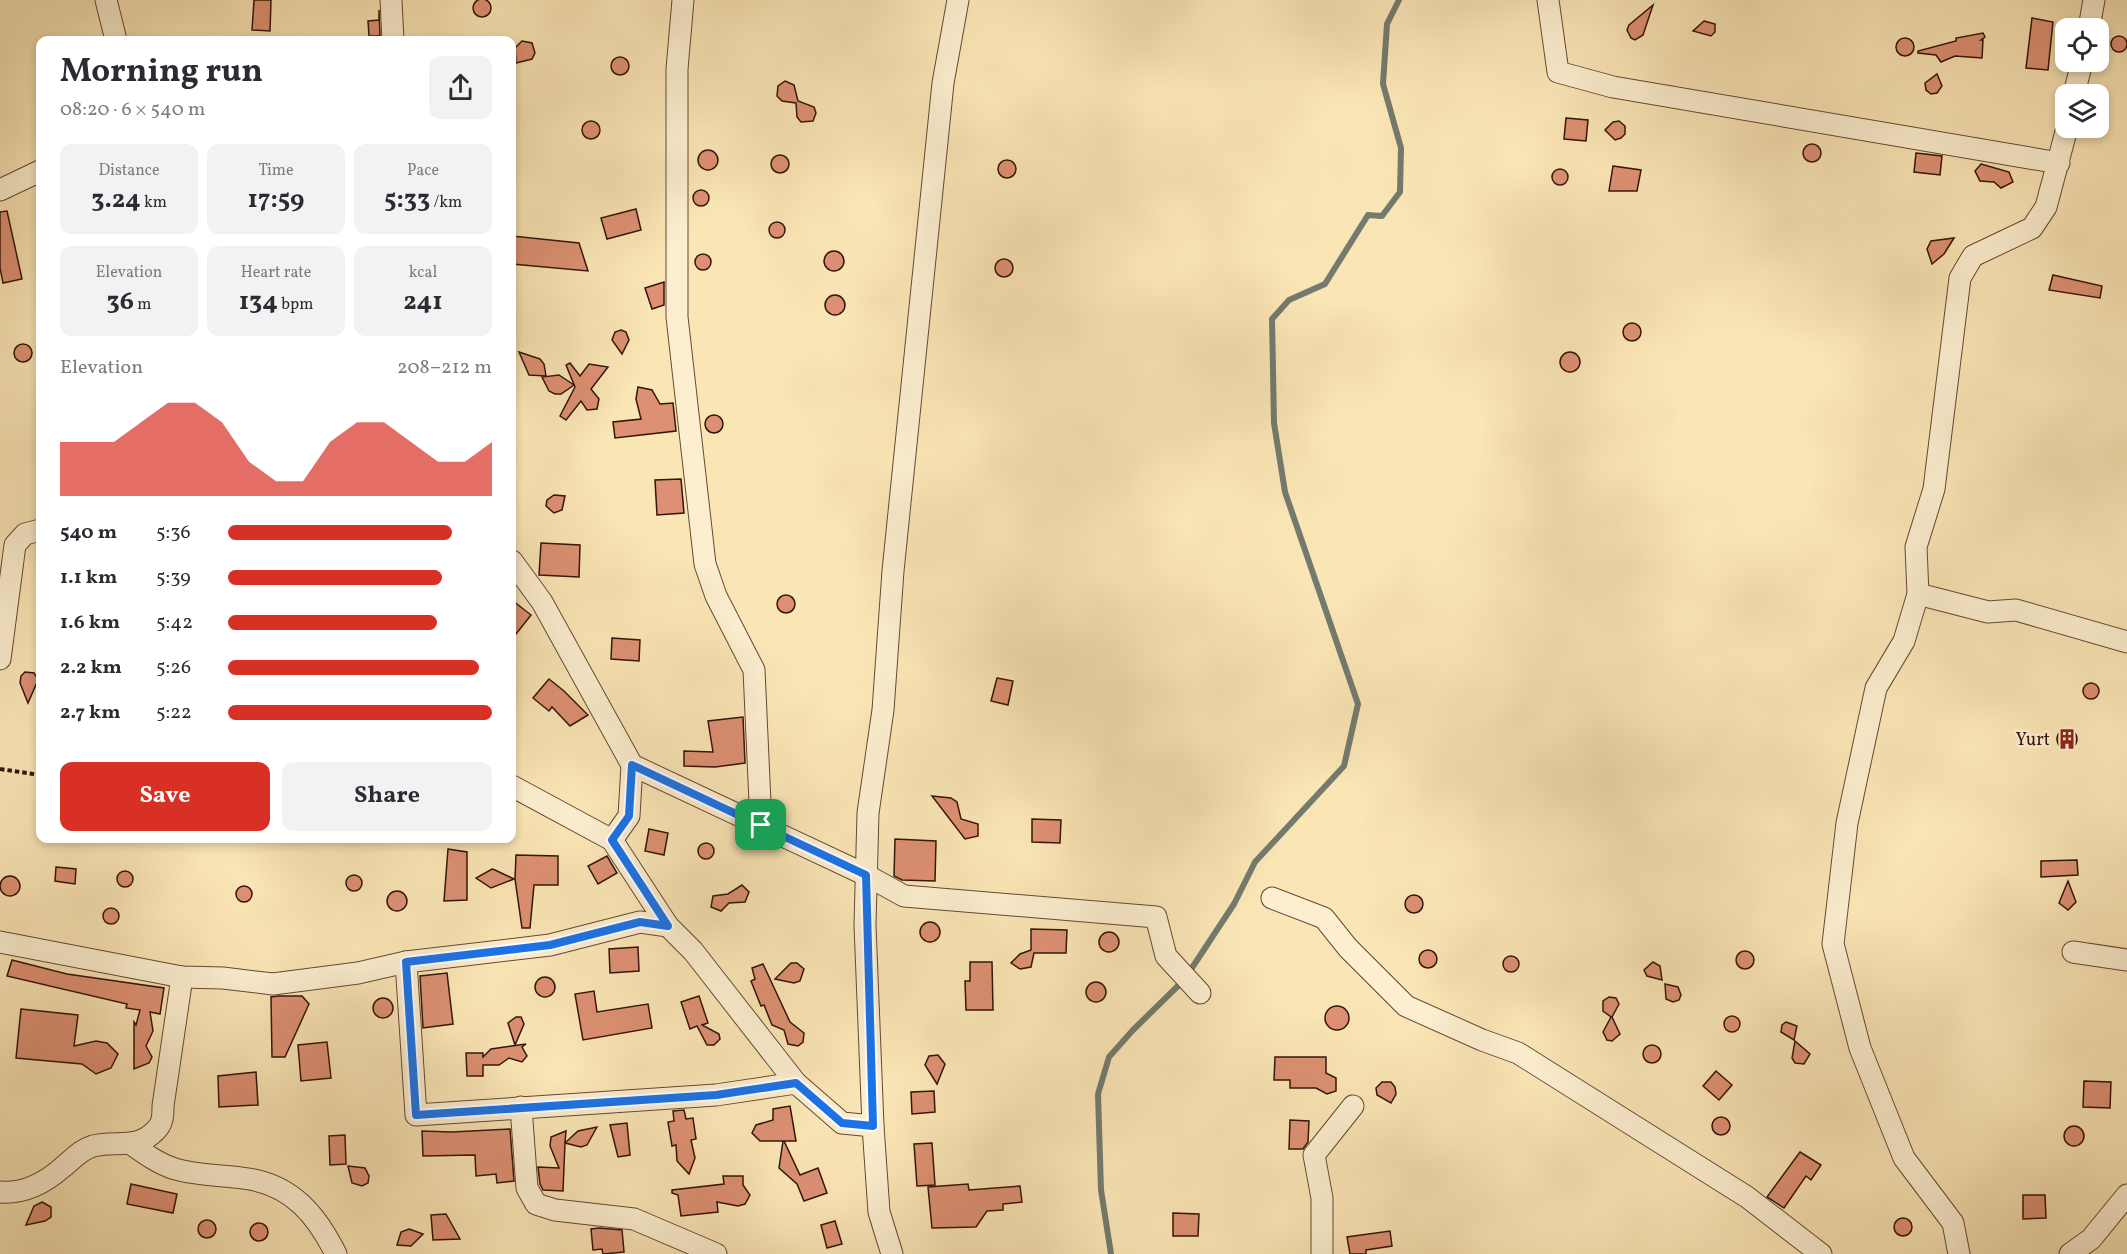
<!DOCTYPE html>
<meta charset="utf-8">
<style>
:root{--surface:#fff;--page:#f2f2f3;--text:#2b2b33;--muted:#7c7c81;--accent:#d93025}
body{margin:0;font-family:Vollkorn,serif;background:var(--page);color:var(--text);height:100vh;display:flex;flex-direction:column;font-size:22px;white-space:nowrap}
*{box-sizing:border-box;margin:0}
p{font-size:20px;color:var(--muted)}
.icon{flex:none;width:33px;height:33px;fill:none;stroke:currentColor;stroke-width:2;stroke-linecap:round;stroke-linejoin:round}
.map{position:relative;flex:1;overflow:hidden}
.sheet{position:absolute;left:36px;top:36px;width:480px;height:807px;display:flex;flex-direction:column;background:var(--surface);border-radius:12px;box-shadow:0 3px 9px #0003}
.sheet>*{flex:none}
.buttons{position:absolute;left:2055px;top:18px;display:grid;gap:12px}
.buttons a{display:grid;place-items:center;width:54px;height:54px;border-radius:12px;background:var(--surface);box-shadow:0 3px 9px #0003;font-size:30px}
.pin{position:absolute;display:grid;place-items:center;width:51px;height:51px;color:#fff;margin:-26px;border-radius:12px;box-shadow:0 3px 9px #0006}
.round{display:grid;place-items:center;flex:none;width:63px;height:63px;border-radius:12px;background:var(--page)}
.summary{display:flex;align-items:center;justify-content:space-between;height:102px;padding:0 24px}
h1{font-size:33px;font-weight:700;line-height:45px}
.stats{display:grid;grid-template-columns:repeat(3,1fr);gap:9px;height:102px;padding:6px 24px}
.stats div{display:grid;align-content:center;border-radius:12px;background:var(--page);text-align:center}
.stats b{font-size:26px;font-weight:700}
.stats small{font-size:16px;font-weight:400}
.stats p{font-size:16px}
.chart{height:168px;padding:12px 24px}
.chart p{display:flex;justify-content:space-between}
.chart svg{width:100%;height:108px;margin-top:6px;fill:var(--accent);opacity:.7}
.button{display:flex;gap:12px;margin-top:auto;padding:12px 24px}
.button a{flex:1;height:69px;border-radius:12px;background:var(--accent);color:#fff;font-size:24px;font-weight:700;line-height:69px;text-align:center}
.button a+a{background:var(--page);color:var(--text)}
ul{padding:0 24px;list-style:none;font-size:20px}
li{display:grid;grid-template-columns:96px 72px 1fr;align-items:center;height:45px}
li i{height:15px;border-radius:8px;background:var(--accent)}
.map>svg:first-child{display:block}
</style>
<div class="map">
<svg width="2127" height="1254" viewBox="0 0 2127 1254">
<rect width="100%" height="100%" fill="#fae5b5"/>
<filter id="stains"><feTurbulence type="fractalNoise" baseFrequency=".00333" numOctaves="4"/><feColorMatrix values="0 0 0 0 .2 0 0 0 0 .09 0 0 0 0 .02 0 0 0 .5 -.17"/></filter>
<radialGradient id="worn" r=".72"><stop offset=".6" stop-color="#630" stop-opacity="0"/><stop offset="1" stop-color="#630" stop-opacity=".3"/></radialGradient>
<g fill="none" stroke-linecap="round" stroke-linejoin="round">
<!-- stream -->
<path stroke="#747a6e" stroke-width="6" d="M1111,1254L1101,1190L1098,1094L1109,1057L1133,1030L1184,980L1234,904L1255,862L1344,766L1358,704L1285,492L1274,423L1272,319L1289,300L1325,284L1368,215L1382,216L1400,192L1401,148L1383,84L1387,24L1399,0"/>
</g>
<!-- building -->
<g fill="#dd9073" stroke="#331409" stroke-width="1.5">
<circle cx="482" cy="8" r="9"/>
<path d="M254,0H271L270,31L252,30Z"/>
<path d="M1653,5L1643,35L1635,40L1631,38L1627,30L1629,25Z"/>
<path d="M379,10L380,36H369L368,21L379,20Z"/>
<path d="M2032,18L2053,22L2048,70L2026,68Z"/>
<path d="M1704,21L1715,24V32L1711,36L1693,31Z"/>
<path d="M1983,33L1985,37L1981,40H1983L1982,58L1955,56L1941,62L1936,55L1918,53V51L1956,41V38Z"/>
<circle cx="2119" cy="44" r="8"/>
<circle cx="1905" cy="47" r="9"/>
<path d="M522,41L532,43L535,53L532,59L516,63L515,48Z"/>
<circle cx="620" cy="66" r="9"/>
<path d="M1937,74L1942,86L1937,93L1931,94L1926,90L1925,83Z"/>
<path d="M785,81L794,85L798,101L814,107L816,113L813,121L801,122L797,117L796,103L782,101L777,96L778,86Z"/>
<path d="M1566,118L1588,120L1586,141L1564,139Z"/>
<circle cx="591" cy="130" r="9"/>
<path d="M1613,122L1619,121L1625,126V134L1621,138L1615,140L1605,130Z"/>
<circle cx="1812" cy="153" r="9"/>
<circle cx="708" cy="160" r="10"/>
<path d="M1916,153L1942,156L1940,175L1914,172Z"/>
<circle cx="780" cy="164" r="9"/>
<circle cx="1007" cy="169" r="9"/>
<path d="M1981,164L2009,172L2013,182L2001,188L1994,182L1980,181L1975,171Z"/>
<path d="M1613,166L1641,170L1637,191H1609Z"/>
<circle cx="1560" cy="177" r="8"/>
<circle cx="701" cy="198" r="8"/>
<path d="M636,209L641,230L607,239L601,218Z"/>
<path d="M7,211L22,279L3,283L0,268V212Z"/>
<circle cx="777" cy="230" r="8"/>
<path d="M512,236L579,243L588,271L512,264Z"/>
<path d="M1954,238L1944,254L1932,264L1927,249L1931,241Z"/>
<circle cx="834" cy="261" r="10"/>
<circle cx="703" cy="262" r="8"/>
<circle cx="1004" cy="268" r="9"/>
<path d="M2053,275L2102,286L2100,298L2049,290Z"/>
<path d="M664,282V305L652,309L645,288Z"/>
<circle cx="835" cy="305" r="10"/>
<circle cx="1632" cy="332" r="9"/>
<path d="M621,330L626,332L629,340L622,354L612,340L615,332Z"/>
<circle cx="23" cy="353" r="9"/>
<path d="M519,352L540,359L544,364L546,376L529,375Z"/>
<circle cx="1570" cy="362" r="10"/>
<path d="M570,363L580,376L589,364L608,367L591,389L599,399L597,409L587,410L581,401L566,420L560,416L575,387L566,365Z"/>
<path d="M559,375L574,385L561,394H555L549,391L542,377Z"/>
<path d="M638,387L652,390L660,404L673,403L676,431L615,438L613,422L641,419L636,399Z"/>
<circle cx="714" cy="424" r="9"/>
<path d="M681,479L684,513L657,515L655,480Z"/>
<path d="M554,495L565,496L562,510L554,513L546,506L547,500Z"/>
<path d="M541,543L580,545L579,577L539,575Z"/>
<circle cx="786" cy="604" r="9"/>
<path d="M512,600L531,615L512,639Z"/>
<path d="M612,638L640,640L639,661L611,659Z"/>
<path d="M25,672L34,673L38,680L28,703L20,683L21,676Z"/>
<path d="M997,678L1013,681L1008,705L991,701Z"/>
<path d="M549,679L564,691L588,715L570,726L552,707L549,711L533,698Z"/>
<circle cx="2091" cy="691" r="8"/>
<path d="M743,717L745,763L715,767L684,766V751L713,752L708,721Z"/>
<circle cx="2067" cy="739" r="10"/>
<path d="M932,796L951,798L957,802L961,819L978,824V836L965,839Z"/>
<path d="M1032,819L1061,820L1060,843L1032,842Z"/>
<path d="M649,829L668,833L664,855L645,851Z"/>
<path d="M895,839L936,841L935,881L902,880L894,876Z"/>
<circle cx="706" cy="851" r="8"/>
<path d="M448,849L467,852V900L444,901Z"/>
<path d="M516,855L558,856V885H534L530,928H522L515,879Z"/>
<path d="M607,856L617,873L598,884L588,866Z"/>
<path d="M2077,860L2078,875L2041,877V861Z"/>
<path d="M56,867L76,869L75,884L55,881Z"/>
<path d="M492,869L495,870L514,879L491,888L476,878Z"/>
<circle cx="125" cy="879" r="8"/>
<circle cx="354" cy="883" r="8"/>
<circle cx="10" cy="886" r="10"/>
<path d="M2068,881L2076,902L2068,910L2059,903Z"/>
<path d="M742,885L749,892L745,902L729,903L721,911L711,907L713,896L728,894Z"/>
<circle cx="244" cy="894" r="8"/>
<circle cx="397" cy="901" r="10"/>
<circle cx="1414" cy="904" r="9"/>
<circle cx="111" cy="916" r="8"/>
<circle cx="930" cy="932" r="10"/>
<path d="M1031,929L1067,930L1066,953H1034L1031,967L1020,969L1011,963L1020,954L1031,950Z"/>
<circle cx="1109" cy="942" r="10"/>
<path d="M638,947L639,971L610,973L609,949Z"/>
<circle cx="1428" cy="959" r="9"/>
<circle cx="1745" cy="960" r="9"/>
<circle cx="1511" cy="964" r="8"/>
<path d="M12,960L67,974L164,988L160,1014L150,1012L153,1031L146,1046L152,1057L149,1063L134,1069V1022L136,1025L140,1010L126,1008L127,1004L7,976Z"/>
<path d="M970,962H992L993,1010H966L965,981H970Z"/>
<path d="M1653,962L1660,966L1662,980L1647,976L1644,970Z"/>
<path d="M791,963H797L804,969L800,981L794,983L775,979Z"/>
<path d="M763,964L790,1022L804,1033L803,1042L798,1046L788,1044L784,1030L772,1025L764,1005L761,1006L751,981L755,979L752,968Z"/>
<path d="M447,973L453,1024L423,1028L420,976Z"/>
<circle cx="545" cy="987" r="10"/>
<circle cx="1096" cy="992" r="10"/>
<path d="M1665,984L1678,987L1681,995L1679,1000L1673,1002L1666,999Z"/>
<path d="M594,991L597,1012L648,1004L652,1028L583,1040L575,994Z"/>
<path d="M278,996H302L309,1004L285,1057H272L271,997Z"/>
<path d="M699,996L708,1023L702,1025L719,1034L720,1039L714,1045H707L697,1026L690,1029L681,1002Z"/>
<path d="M1609,997L1616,998L1619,1004L1612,1017L1620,1034L1612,1041L1607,1040L1603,1032L1611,1017L1603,1011V1001Z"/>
<circle cx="383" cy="1008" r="10"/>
<circle cx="1337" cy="1018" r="12"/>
<path d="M21,1009L78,1015L74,1046L96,1041L107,1043L118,1054L111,1068L96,1074L82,1064L16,1058Z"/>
<circle cx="1732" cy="1024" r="8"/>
<path d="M516,1017H521L524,1024L515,1045L508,1023Z"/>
<path d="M1786,1022L1797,1026L1794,1040L1781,1032L1782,1025Z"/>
<path d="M1795,1041L1810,1054L1804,1064L1795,1063L1792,1058Z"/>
<path d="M327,1042L331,1078L301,1081L298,1045Z"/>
<path d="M526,1044L522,1047L527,1056L522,1062L509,1058L499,1065H483V1076H467L466,1053H483V1057L491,1049Z"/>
<circle cx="1652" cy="1054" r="9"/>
<path d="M938,1055L945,1064L937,1084L925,1065L929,1056Z"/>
<path d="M1275,1057H1326V1073L1336,1078V1091L1327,1094L1316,1088H1290V1080H1274Z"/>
<path d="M1716,1071L1732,1085L1719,1100L1703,1086Z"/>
<path d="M256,1072L258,1105L219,1107L218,1076Z"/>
<path d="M2084,1081L2111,1082L2110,1108L2083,1107Z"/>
<path d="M1382,1082H1391L1395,1087L1396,1094L1391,1103L1377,1095L1376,1088Z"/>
<path d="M934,1091L935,1112L912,1114L911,1092Z"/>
<path d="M790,1106L796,1141H784L800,1175L818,1168L827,1193L804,1201L797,1184L779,1168L783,1141H760L752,1133L756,1125L773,1120V1109Z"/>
<path d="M684,1110L686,1119L693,1118L696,1139L691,1140L695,1158L689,1174L677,1161L676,1145L672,1146L668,1122L674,1121L673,1111Z"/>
<circle cx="1721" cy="1126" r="9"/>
<path d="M1290,1120L1309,1121L1308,1142L1303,1149H1289Z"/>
<path d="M627,1123L630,1155L618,1157L610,1125Z"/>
<circle cx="2074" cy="1136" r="10"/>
<path d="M597,1127L587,1145L581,1147L565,1143L563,1191L543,1190L540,1184L538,1167L559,1168L550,1146L551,1137L566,1131L565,1143L578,1131Z"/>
<path d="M510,1129L514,1181L497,1183L496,1174L476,1176L475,1155L423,1156L422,1131L452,1132Z"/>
<path d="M345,1135L346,1164L330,1165L329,1136Z"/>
<path d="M932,1143L935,1185L917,1186L914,1144Z"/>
<path d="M1800,1152L1821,1165L1811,1180L1806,1176L1784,1208L1767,1197Z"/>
<path d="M348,1166L365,1168L369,1176L368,1183L362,1186L352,1183Z"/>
<path d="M723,1176H743V1185L750,1195L745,1204L738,1206L717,1202L718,1212L681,1216L678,1195L672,1193V1190L724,1184Z"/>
<path d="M131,1184L177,1194L173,1213L127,1204Z"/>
<path d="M968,1184L969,1190L1020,1186L1022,1202L1003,1204V1210L987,1211L976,1227L932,1228L928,1187Z"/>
<path d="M2023,1195H2045L2046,1218L2023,1219Z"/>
<path d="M42,1202L51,1207V1217L45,1221L26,1225L34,1206Z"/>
<path d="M1173,1213L1199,1214L1198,1236H1173Z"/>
<path d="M446,1214L460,1239L433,1240L431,1215Z"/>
<circle cx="1903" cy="1227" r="9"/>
<circle cx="207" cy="1229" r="9"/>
<path d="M835,1221L842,1244L827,1248L821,1225Z"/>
<circle cx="259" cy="1232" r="9"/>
<path d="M599,1228L622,1230L624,1252L603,1254L602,1249L593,1250L591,1229Z"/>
<path d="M409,1229L423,1234L411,1246L397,1245L401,1232Z"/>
<path d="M1390,1231L1392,1246L1366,1250V1254H1350L1347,1237Z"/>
</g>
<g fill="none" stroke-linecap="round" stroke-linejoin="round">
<!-- minor casing -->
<g stroke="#654834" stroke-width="23">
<g id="minor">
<path d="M106,0L116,40"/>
<path d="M391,0L393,40"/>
<path d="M683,0L677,69V317L705,564L716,596L754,670L761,825"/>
<path d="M1548,0L1558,72L1613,87L2059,163"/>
<path d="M2089,28L2094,0"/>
<path d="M2074,94L2082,62"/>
<path d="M2067,128L2046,207L2032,228L1973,256L1960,278L1934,489L1916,547L1918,594L1988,612L2016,610L2127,642"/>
<path d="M0,190L40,171"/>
<path d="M512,561L542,602L632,765L866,875L904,896L1156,917L1166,956L1200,993"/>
<path d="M1918,594L1904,641L1876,688L1847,823L1833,944L1860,1048L1904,1158L1953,1223L1959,1254"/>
<path d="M0,659L15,545L25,534L40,530"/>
<path d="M632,765L629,816L612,840L668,926"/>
<path d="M512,786L612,840"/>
<path d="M1272,898L1324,918L1348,948L1406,1006L1482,1040L1518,1053L1747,1197L1821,1254"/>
<path d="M0,942L182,977L223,978L273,984L358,973L406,962L550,945L640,922L668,926L693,951L796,1083L842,1123L873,1126"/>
<path d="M2073,952L2127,960"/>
<path d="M406,962L416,1115L716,1095L796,1083"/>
<path d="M521,1107L527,1188L536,1204L555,1210L634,1219L716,1254"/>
<path d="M131,1144C145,1154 159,1164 175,1169C200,1176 224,1175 249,1179C293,1186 317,1216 336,1254"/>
<path d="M0,1192C24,1194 45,1183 63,1167C73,1159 80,1150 93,1146C115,1140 137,1150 155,1131C163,1124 163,1116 163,1106L182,977"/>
<path d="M892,1254L879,1212L873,1126L865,925L868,813L883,710L893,571L943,83L958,0"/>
<path d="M1322,1254V1198L1314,1155L1353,1106"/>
<path d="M2070,1254L2091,1239L2127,1195"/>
</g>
</g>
<!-- path -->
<path stroke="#331409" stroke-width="4" stroke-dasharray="4.5 3" stroke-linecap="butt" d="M0,769L40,775"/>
<!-- minor -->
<use href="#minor" stroke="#fceecf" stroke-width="21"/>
</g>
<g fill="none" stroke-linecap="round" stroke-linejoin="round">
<!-- route casing -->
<g stroke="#fff" stroke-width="12">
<path id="route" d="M632,765L866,875L873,1126L842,1123L796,1083L716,1095L416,1115L406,962L550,945L640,922L668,926L612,840L629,816Z"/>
</g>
<!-- route -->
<use href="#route" stroke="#1a73e8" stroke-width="8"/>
</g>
<!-- icons -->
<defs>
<g id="building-bare" transform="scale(1.62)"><path d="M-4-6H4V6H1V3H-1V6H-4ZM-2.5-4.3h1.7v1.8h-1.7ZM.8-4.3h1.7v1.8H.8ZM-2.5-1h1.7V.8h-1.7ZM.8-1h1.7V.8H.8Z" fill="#8f2418" stroke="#fceecf" stroke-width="2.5" paint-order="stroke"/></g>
</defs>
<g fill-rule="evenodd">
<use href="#building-bare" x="2067" y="739"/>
</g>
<g text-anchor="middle" stroke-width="5" stroke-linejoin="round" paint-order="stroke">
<!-- poi labels -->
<g font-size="18" fill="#331409" stroke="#fceecf" text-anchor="end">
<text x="2050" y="745">Yurt</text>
</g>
</g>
<rect width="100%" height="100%" filter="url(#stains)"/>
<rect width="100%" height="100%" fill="url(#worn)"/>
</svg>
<div class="buttons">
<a><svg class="icon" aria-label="locate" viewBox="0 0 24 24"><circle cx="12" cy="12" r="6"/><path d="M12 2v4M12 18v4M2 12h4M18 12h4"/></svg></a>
<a><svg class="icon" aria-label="layers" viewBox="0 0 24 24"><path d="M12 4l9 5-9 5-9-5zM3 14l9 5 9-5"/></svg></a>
</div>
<div class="pin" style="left:761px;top:825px;background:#1e9e55"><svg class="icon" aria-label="arrive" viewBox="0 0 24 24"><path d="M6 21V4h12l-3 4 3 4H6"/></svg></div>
<section class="sheet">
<div class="summary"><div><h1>Morning run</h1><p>08:20 · 6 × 540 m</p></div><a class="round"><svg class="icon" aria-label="share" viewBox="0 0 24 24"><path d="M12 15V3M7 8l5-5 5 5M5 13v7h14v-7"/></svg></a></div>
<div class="stats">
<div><p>Distance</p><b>3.24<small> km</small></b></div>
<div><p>Time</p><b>17:59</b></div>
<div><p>Pace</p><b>5:33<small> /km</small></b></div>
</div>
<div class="stats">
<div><p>Elevation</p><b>36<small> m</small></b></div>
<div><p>Heart rate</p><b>134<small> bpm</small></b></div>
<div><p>kcal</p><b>241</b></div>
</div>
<div class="chart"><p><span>Elevation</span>208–212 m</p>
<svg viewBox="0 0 160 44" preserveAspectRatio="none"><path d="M0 44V22L10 22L20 22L30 14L40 6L50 6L60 14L70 30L80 38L90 38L100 22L110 14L120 14L130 22L140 30L150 30L160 22V44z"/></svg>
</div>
<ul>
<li><b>540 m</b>5:36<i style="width:85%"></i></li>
<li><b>1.1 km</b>5:39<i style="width:81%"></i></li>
<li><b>1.6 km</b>5:42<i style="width:79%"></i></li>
<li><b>2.2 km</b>5:26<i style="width:95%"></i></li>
<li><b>2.7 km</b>5:22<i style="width:100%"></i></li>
</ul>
<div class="button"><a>Save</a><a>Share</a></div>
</section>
</div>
